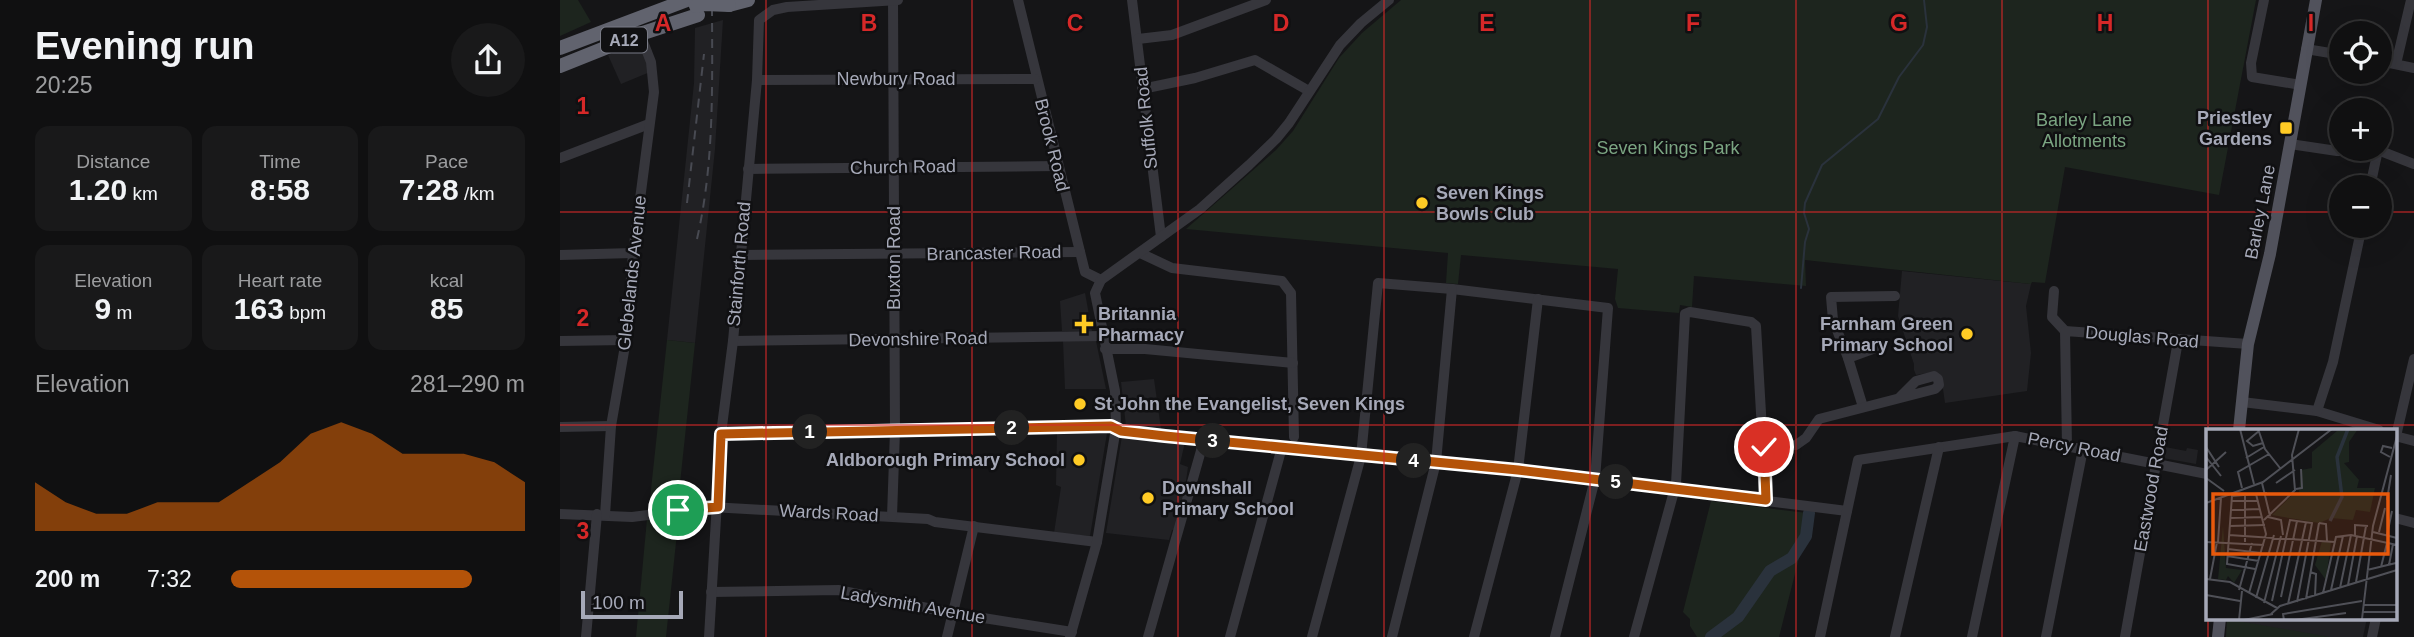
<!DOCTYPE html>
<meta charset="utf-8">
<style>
:root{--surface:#101011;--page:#19191a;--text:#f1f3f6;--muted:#9c9d9f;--line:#303031;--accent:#b45309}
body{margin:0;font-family:Arial,sans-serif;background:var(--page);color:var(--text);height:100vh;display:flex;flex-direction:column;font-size:26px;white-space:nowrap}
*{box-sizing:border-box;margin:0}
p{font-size:23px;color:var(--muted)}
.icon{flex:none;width:38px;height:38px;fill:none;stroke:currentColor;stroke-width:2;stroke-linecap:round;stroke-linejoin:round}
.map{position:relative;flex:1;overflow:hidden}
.panel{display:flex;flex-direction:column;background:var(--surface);width:560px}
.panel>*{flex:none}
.controls{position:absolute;left:1769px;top:21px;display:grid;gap:14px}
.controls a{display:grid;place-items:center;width:63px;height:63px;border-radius:50%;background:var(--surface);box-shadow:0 7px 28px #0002,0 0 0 2px var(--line);font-size:35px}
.scale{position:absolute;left:21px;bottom:18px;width:102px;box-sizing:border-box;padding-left:7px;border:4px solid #a6a9b8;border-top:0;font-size:19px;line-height:24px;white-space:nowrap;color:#a6a9b8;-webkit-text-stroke:5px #101012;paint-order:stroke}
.pin{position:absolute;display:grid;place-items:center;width:60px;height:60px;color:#fff;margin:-30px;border:4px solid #fff;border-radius:50%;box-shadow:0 2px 7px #0007}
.km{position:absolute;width:35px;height:35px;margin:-18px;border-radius:50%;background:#222;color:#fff;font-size:19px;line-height:35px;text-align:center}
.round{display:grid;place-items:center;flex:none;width:74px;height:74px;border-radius:37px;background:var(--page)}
.overview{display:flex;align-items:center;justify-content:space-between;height:119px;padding:0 35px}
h1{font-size:38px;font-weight:700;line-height:52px}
.figures{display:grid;grid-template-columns:repeat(3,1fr);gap:10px;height:119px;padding:7px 35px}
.figures div{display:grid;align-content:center;border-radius:14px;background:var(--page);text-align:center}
.figures b{font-size:30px;font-weight:700}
.figures small{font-size:19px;font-weight:400}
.figures p{font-size:19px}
.chart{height:196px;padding:14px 35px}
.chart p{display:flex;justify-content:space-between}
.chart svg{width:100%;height:126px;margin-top:7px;fill:var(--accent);opacity:.7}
ul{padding:0 35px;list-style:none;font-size:23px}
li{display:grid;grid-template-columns:112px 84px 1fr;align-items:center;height:52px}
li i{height:18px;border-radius:9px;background:var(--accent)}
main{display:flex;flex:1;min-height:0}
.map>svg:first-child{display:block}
</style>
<main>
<section class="panel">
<div class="overview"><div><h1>Evening run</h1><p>20:25</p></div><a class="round"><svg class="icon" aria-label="share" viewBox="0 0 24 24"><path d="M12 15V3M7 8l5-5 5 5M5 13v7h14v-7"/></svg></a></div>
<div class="figures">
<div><p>Distance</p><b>1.20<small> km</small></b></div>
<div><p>Time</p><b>8:58</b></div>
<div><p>Pace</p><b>7:28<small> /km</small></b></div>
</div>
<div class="figures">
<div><p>Elevation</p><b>9<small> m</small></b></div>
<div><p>Heart rate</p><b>163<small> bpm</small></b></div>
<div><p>kcal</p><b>85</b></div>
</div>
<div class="chart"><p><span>Elevation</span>281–290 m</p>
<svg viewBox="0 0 160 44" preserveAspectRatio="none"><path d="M0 44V27L10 34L20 38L30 38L40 34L50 34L60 34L70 27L80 20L90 10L100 6L110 10L120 17L130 17L140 17L150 20L160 27V44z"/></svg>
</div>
<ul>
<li><b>200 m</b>7:32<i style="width:82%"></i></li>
</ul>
</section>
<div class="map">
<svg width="1854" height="637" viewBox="0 0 1854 637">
<rect width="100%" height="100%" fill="#151517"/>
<!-- built -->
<g fill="#212124">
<path d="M163,20L155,149L135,343L107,340L134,83L135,28Z"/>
<path d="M78,42L82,44L90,72L61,84L48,55Z"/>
<path d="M1342,271L1471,284L1466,306L1471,353L1467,391L1385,403L1382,382L1373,372L1356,375L1354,370V364L1338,316Z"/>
<path d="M525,293L532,331H502L500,301Z"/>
<path d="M503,341H536L546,389H505Z"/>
<path d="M594,379L601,429L566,426L561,382Z"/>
<path d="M497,432L547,433L530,536L494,533L501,487L496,485Z"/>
<path d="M562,436L625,442L620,464L628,467L619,529L612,530L609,540L546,533Z"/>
<path d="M1605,447L1626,451L1627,448L1638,450L1636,464L1603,458Z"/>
<path d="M1668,618H1807L1803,637H1666Z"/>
</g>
<!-- green -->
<g fill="#1d251e">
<path d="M0,0H18L31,22L0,36Z"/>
<path d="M841,0H1696L1659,195L1505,167L1485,283L1472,282L1471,284L1245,260L1246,286L1134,276L1132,307L1120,305L1119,313L1058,308L1055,299L1058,269L901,255L898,284L886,283L888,253L626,229L716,150L733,131L779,58L802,33Z"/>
<path d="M107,340L135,343L118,502L89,508Z"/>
<path d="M1151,501L1247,513L1241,550L1219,637H1137L1130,626V619L1123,612Z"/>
<path d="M119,514L106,637H76L87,519Z"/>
<path d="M1667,619L1770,637H1666Z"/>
</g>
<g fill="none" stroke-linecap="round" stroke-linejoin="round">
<!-- stream -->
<path stroke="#2a323c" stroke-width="2" d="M1241,288L1245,242L1249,229L1244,213L1245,203L1262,165L1318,119L1339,77L1363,45L1367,27L1364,0"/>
<!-- river -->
<path stroke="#2a323c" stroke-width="12" d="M1151,637L1178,617L1210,571L1232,558L1246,536L1249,513"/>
<!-- minor -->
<g stroke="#36363c" stroke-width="10">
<path d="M458,0L525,272L541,280"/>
<path d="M572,0L601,237"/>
<path d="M1704,0L1691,63L1692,77L1741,85"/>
<path d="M578,39L612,35L706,0"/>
<path d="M1746,49L1782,55"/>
<path d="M1820,61L1854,68"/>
<path d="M1836,64L1851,0"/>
<path d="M197,80L475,79"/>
<path d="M582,89L635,78L695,60L749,91"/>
<path d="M1730,144L1777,151L1818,150L1854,164"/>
<path d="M0,158L89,124"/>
<path d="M188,169L498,166"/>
<path d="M1810,187L1818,150"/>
<path d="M580,253L612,268L722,281L731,293L734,437"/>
<path d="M0,255L73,253"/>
<path d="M180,255L520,252"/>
<path d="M1494,291L1492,317L1505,331"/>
<path d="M0,341L66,340"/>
<path d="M173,341L543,336"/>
<path d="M545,349H585L733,363"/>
<path d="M1288,358L1321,346"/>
<path d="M1682,402L1757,411L1819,430"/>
<path d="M1303,407L1288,358L1273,320L1271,297L1335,296"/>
<path d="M1757,411L1773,362L1802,226"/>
<path d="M0,427L51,426"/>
<path d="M161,434L551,426L561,431L596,435L958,470L1287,511"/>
<path d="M1835,436L1854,441"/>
<path d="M1836,436L1854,359"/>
<path d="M1507,446L1505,331L1688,344"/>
<path d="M1204,447L1236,445L1246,438L1259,419L1375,389L1379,385L1378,379L1374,376L1356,381L1340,397"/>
<path d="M0,514L72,517L151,507L368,519L375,522L537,542"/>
<path d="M45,515L51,426L66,340L73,253L94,92L91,62L80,34"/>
<path d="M332,516L335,431L333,0"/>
<path d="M1835,518L1854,523"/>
<path d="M151,592L278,590L392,613L512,632"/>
<path d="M26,637L37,514"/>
<path d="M149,637L161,434L173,341L197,80L199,20L213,10L227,7L338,0"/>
<path d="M387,637L414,526"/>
<path d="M510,637L537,542L556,428L555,391L535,293L541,280L640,209L689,165L716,139L729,123L780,45L801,23L829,0"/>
<path d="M588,637L644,440"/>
<path d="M670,637L722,447"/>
<path d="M752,637L801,456L818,283L892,289L1048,308L1035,479L995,637"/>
<path d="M832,637L876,462L892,289"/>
<path d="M914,637L958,470L978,299"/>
<path d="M1074,637L1116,484L1125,314L1130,312L1191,322L1196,326L1206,500"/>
<path d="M1260,637L1298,460L1455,436L1647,474"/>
<path d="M1335,637L1379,447"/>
<path d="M1412,637L1455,436"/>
<path d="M1486,637L1523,449"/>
<path d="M1565,637L1618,341"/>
<path d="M1812,637L1816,618"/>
</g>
<!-- major -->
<g stroke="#51525c" stroke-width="12">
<path d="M1679,430L1688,344L1710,254L1756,0"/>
<path d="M1658,637L1660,618"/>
</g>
<!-- highway -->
<g stroke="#61636e" stroke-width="14">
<path d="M169,5L188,0"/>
<path d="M0,48L127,0"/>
<path d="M0,66L80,34L138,15"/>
</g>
<!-- rail -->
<g stroke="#484a52" stroke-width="2" stroke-dasharray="9 7" stroke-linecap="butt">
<path d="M127,203L144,54"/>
<path d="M137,239C155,160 152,81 152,0"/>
</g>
<!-- highway-bridge -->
<path stroke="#61636e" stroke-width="14" d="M136,6L145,4L169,5"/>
</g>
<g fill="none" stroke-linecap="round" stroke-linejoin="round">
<!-- route casing -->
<g stroke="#fff" stroke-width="14">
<path id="route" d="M118,510L158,507L161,434L551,426L561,431L605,436L958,470L1206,500L1204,447"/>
</g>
<!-- route -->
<use href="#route" stroke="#b45309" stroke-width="9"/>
</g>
<!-- grid -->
<path fill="none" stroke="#d62828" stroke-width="2" stroke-opacity="0.55" d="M206,0V637M412,0V637M618,0V637M824,0V637M1030,0V637M1236,0V637M1442,0V637M1648,0V430M0,212H1782M1820,212H1854M0,425H1854M1648,618V637"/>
<!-- markers -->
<g fill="#ffcb25" stroke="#101012" stroke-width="2.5">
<rect x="1719" y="121" width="14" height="14" rx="3.5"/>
<circle cx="862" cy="203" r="7"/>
<path d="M520.5 313.5h7v7h7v7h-7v7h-7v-7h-7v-7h7z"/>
<circle cx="1407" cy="334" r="7"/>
<circle cx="520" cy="404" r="7"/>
<circle cx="519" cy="460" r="7"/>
<circle cx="588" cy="498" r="7"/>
</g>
<g text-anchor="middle" stroke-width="5" stroke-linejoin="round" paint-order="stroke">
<!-- shield labels -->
<rect fill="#101012" stroke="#797b86" stroke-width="2" x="41" y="27.5" width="46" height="25" rx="5"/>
<g font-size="16" font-weight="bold" fill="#a6a9b8">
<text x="64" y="46">A12</text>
</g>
<!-- street labels -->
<g font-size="18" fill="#a6a9b8" stroke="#101012">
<text x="336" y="85">Newbury Road</text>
<text transform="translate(586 118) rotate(-96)" y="6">Suffolk Road</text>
<text transform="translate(492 145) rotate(76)" y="6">Brook Road</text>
<text transform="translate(343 167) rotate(-1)" y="6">Church Road</text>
<text transform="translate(1700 212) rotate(-79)" y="6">Barley Lane</text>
<text transform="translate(434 253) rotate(-1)" y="6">Brancaster Road</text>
<text transform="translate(334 258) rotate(-90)" y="6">Buxton Road</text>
<text transform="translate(179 264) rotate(-85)" y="6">Stainforth Road</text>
<text transform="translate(72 273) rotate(-84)" y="6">Glebelands Avenue</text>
<text transform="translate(1582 337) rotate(5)" y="6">Douglas Road</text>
<text transform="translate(358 339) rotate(-1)" y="6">Devonshire Road</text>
<text transform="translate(1514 447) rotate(11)" y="6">Percy Road</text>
<text transform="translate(1591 489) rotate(-80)" y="6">Eastwood Road</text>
<text transform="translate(269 513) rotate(3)" y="6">Wards Road</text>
<text transform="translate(353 605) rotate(10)" y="6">Ladysmith Avenue</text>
</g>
<!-- poi labels -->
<g font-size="18" font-weight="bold" fill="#a6a9b8" stroke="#101012" text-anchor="start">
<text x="1712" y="124" text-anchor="end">Priestley<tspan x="1712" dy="21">Gardens</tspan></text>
<text x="876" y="199">Seven Kings<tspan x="876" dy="21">Bowls Club</tspan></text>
<text x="538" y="320">Britannia<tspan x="538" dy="21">Pharmacy</tspan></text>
<text x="1393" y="330" text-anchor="end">Farnham Green<tspan x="1393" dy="21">Primary School</tspan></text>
<text x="534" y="410">St John the Evangelist, Seven Kings</text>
<text x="505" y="466" text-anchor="end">Aldborough Primary School</text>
<text x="602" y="494">Downshall<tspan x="602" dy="21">Primary School</tspan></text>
</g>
<!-- park labels -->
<g font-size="18" fill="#7ba582" stroke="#101012">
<text x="1524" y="126">Barley Lane<tspan x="1524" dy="21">Allotments</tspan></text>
<text x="1108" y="154">Seven Kings Park</text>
</g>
</g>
<!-- overview -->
<g transform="translate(1646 429)">
<rect width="191" height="191" fill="#151517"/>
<path d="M152,0L143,13V33L138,34L153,51L151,59H169L164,83L150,81L147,91L125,89L113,94L66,86L88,64H93L95,41L106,39V23L131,2ZM17,97L20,139L36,141L28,154L22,147L20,151L12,150ZM116,112L125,113L120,151L109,136Z" fill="#1d251e"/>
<path fill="none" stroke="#2a323c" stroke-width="3.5" d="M124,92L136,68L131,28L142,0"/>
<path fill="none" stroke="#4f5057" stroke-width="2" d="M34,0L48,55M52,0L59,20L74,39M53,2L41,12L47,17L57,14M0,18L13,38M0,28L15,47M184,28L175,23L177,17L186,19M40,29L58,18M0,41L20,23M0,49L18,62M56,54L64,87M70,54L89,41M36,59L32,43L63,25M90,60L96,59L95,40M181,71L185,46M26,72H52M0,74L57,53L126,0M25,81L54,80M62,88L75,91L77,106M24,89L56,88M58,91L89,61L86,26L93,0M113,94L120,95L121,112M24,97L59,96M167,103L191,109M173,103L179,79M23,106L129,113M181,106L186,82M149,107V96L162,97M0,113L58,116M12,113L15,69M39,113V65M22,120L55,124M21,127L53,132M183,136L187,115M175,138L181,114M49,140L21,135L26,67L61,64M161,141L190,134M104,143L110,145L109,167M0,150L24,153L71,179M4,150L11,113M150,153L160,97M142,156L151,107M134,159L145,106M33,161L46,114M125,161L137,107M43,164L60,105L50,65M117,164L130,108L145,106L191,116M0,166L34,172M75,168L91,92M50,169L68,106M100,170L113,94M66,172L84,91L106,94L91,173M58,174L75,107M82,175L100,93M157,176H191M157,183H191M65,185L74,177L191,141M156,190L167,97L191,7M33,191L36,162M38,191L67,185M78,191L77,185L156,172M89,191L140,184M149,191L191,190"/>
<path fill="#e8590c" fill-opacity="0.15" stroke="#e8590c" stroke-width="3.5" d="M7,65H182V125H7Z"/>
<rect width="191" height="191" fill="none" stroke="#a6a9b8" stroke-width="3.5"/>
</g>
<g font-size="23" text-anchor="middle" font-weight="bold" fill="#d62828" stroke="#101012" stroke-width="5" stroke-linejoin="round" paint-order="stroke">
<text x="103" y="31">A</text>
<text x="309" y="31">B</text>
<text x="515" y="31">C</text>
<text x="721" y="31">D</text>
<text x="927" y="31">E</text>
<text x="1133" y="31">F</text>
<text x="1339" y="31">G</text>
<text x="1545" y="31">H</text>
<text x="1751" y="31">I</text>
<text x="23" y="114">1</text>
<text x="23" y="326">2</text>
<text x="23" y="539">3</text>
</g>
</svg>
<div class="controls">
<a><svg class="icon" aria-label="locate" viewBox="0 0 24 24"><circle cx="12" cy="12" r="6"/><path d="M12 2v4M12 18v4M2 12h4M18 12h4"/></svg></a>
<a>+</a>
<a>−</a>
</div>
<div class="scale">100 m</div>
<div class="pin" style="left:118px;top:510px;background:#1e9e55"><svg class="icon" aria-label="arrive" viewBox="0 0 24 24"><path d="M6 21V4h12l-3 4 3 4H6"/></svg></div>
<div class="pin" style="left:1204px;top:447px;background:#d93025"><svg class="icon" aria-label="check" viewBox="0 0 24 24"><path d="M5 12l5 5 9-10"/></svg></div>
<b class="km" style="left:250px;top:432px">1</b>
<b class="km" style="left:452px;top:428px">2</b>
<b class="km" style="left:653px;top:441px">3</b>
<b class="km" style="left:854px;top:461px">4</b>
<b class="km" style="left:1056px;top:482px">5</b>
</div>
</main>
